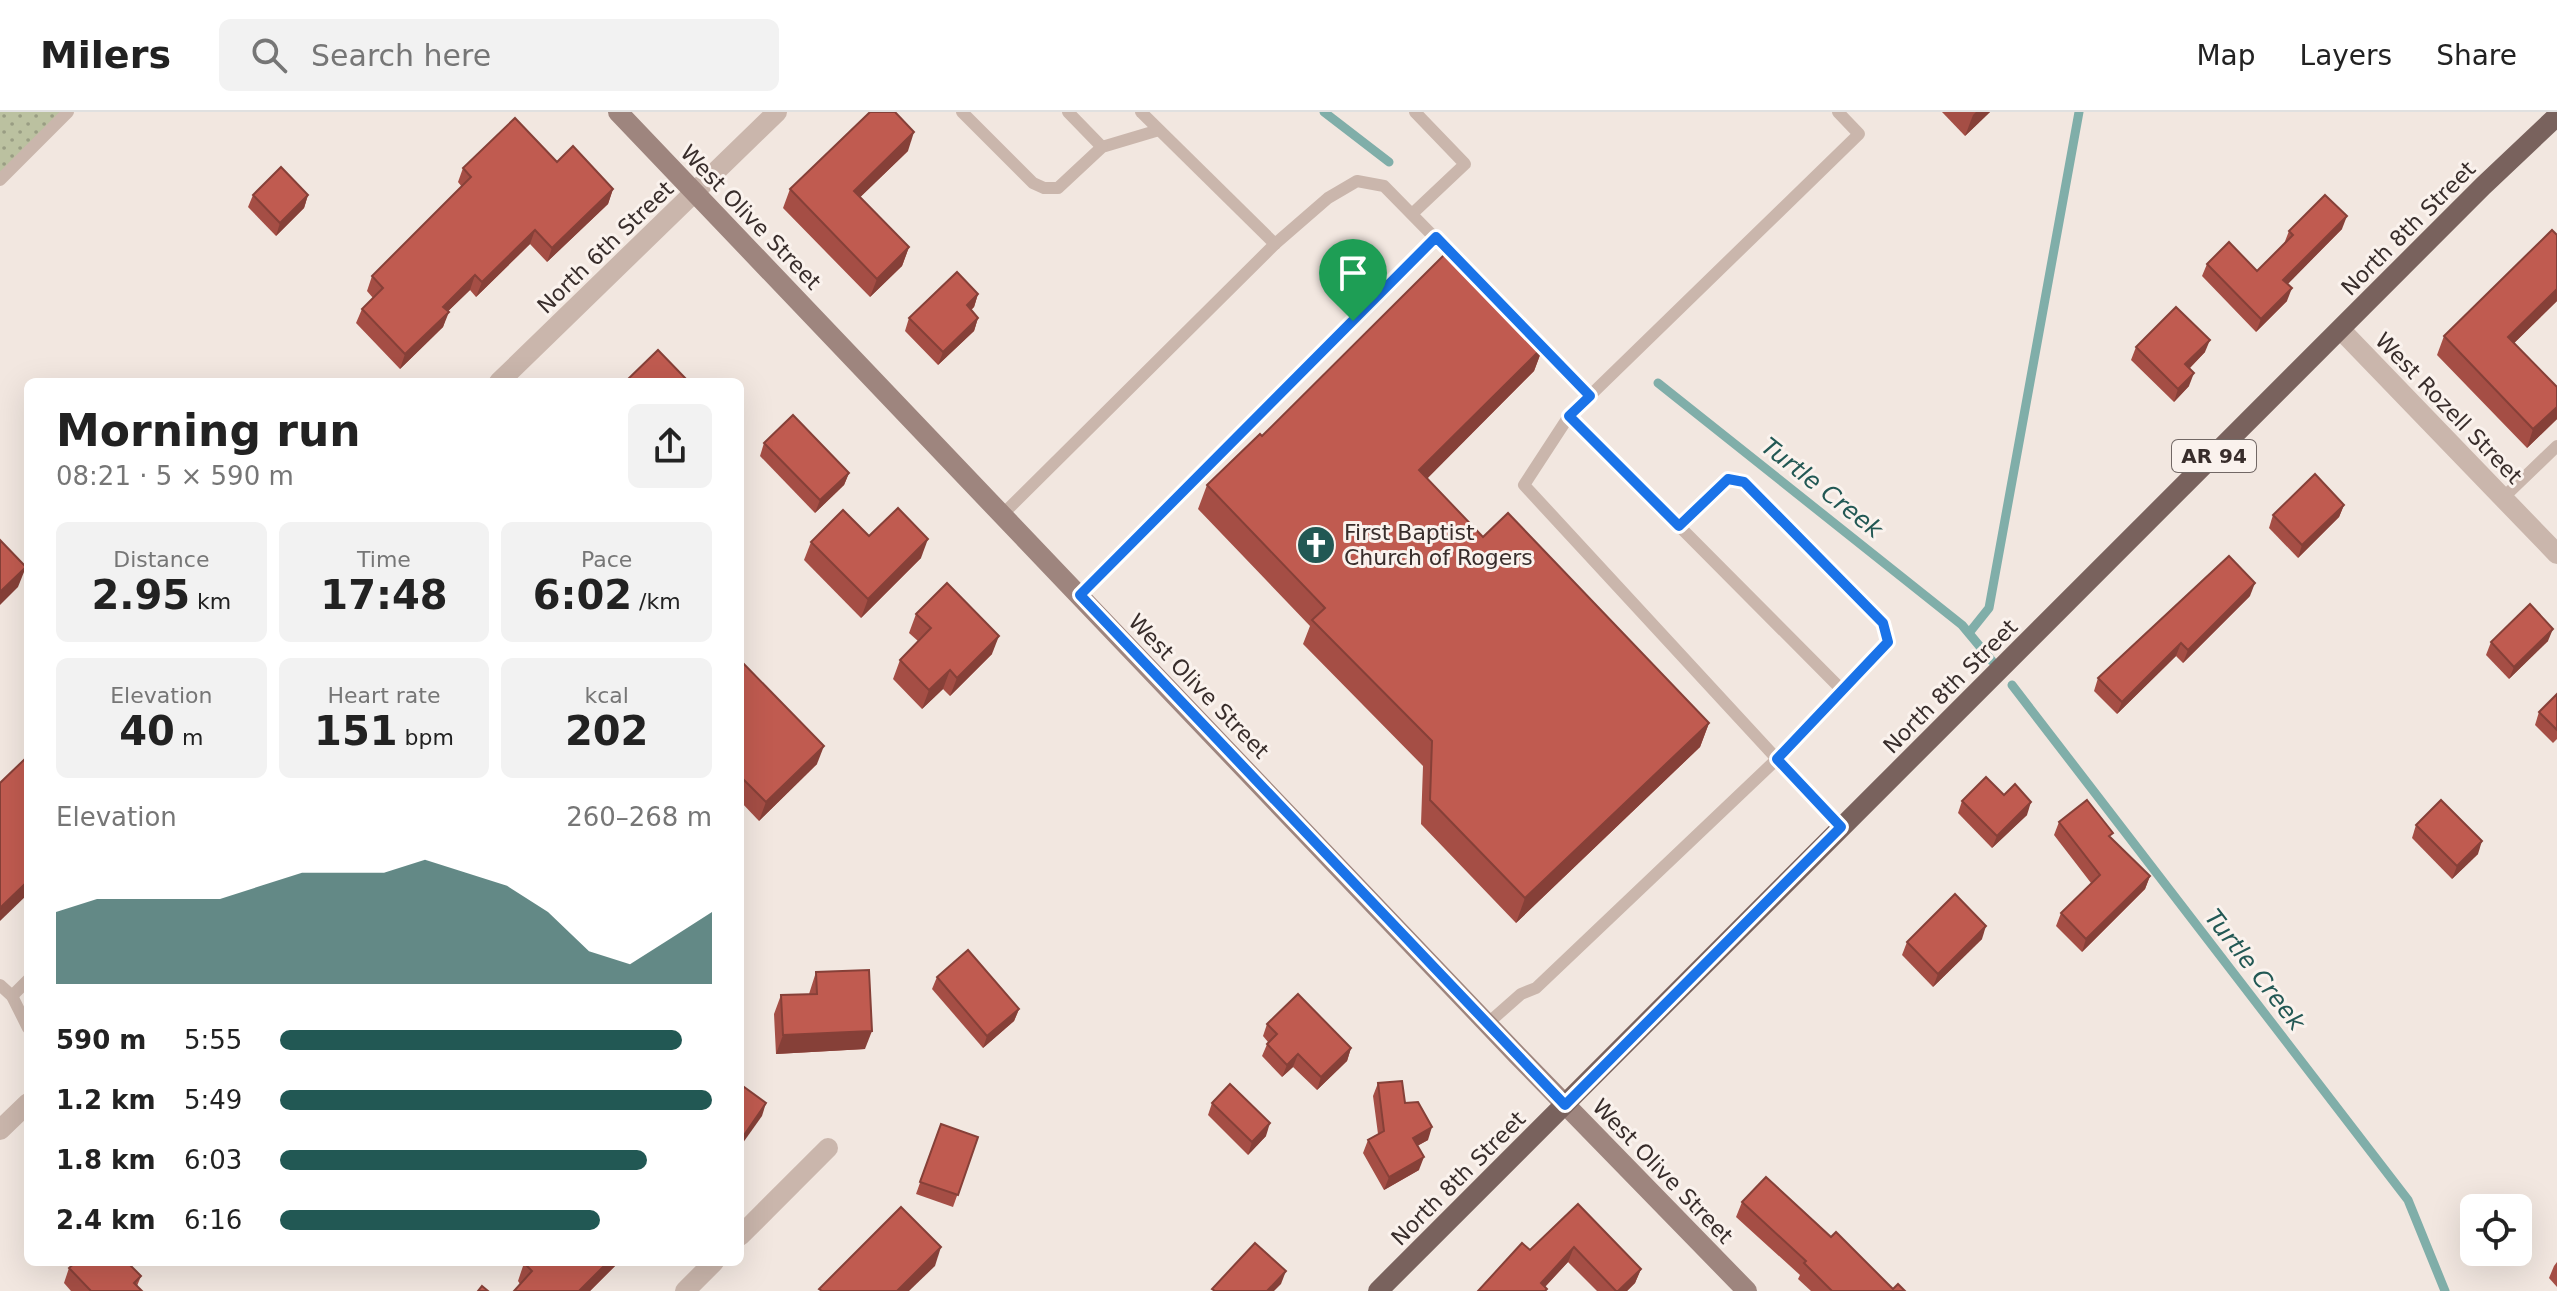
<!DOCTYPE html>
<meta charset="utf-8">
<style>
:root{--surface:#fff;--page:#f2f2f2;--text:#222;--muted:#767676;--line:#e0e0e0;--accent:#225854}
body{margin:0;font-family:"DejaVu Sans",sans-serif;background:var(--page);color:var(--text);height:100vh;display:flex;flex-direction:column;font-size:30px;white-space:nowrap}
*{box-sizing:border-box;margin:0}
p{font-size:26px;color:var(--muted)}
.icon{flex:none;width:44px;height:44px;fill:none;stroke:currentColor;stroke-width:2;stroke-linecap:round;stroke-linejoin:round}
.map{position:relative;flex:1;overflow:hidden}
.drawer{position:absolute;left:24px;top:266px;width:720px;height:888px;display:flex;flex-direction:column;background:var(--surface);border-radius:12px;box-shadow:0 8px 32px #0002}
.drawer>*{flex:none}
.controls{position:absolute;left:2460px;top:1082px;display:grid;gap:16px}
.controls a{display:grid;place-items:center;width:72px;height:72px;border-radius:12px;background:var(--surface);box-shadow:0 8px 32px #0002;font-size:40px}
.pin{position:absolute;display:grid;place-items:center;width:68px;height:68px;color:#fff;margin:-82px -34px;border-radius:50% 50% 50% 0;rotate:-45deg;box-shadow:0 0 8px #0007}
.pin .icon{rotate:45deg}
.round{display:grid;place-items:center;flex:none;width:84px;height:84px;border-radius:12px;background:var(--page)}
.summary{display:flex;align-items:center;justify-content:space-between;height:136px;padding:0 32px}
h1{font-size:44px;font-weight:700;line-height:60px}
.figures{display:grid;grid-template-columns:repeat(3,1fr);gap:12px;height:136px;padding:8px 32px}
.figures div{display:grid;align-content:center;border-radius:12px;background:var(--page);text-align:center}
.figures b{font-size:40px;font-weight:700}
.figures small{font-size:22px;font-weight:400}
.figures p{font-size:22px}
.chart{height:224px;padding:16px 32px}
.chart p{display:flex;justify-content:space-between}
.chart svg{width:100%;height:144px;margin-top:8px;fill:var(--accent);opacity:.7}
ul{padding:0 32px;list-style:none;font-size:26px}
li{display:grid;grid-template-columns:128px 96px 1fr;align-items:center;height:60px}
li i{height:20px;border-radius:10px;background:var(--accent)}
header{display:flex;align-items:center;gap:48px;box-sizing:border-box;height:112px;padding:0 40px;background:var(--surface);border-bottom:2px solid var(--line)}
header strong{font-size:38px}
nav{display:flex;gap:44px;margin-inline-start:auto;font-size:28px}
.search{width:560px;height:72px;background:var(--page);display:flex;align-items:center;gap:20px;box-sizing:border-box;padding:0 28px;border-radius:12px;color:var(--muted);font-size:30px}
.map>svg:first-child{display:block}
</style>
<header>
<strong>Milers</strong>
<div class="search"><svg class="icon" aria-label="search" viewBox="0 0 24 24"><circle cx="10" cy="10" r="6"/><path d="M15 15l6 6"/></svg>Search here</div>
<nav><a>Map</a><a>Layers</a><a>Share</a></nav>
</header>
<div class="map">
<svg width="2557" height="1179" viewBox="0 0 2557 1179">
<defs>
<pattern id="park-dots" width="8" height="8" patternUnits="userSpaceOnUse" patternTransform="scale(2)"><rect width="8" height="8" fill="#bbc1a0"/><path d="M2 2h.1M6 6h.1" fill="none" stroke="#999d83" stroke-width="1.8" stroke-linecap="round"/></pattern>
</defs>
<rect width="100%" height="100%" fill="#f2e7e0"/>
<!-- park -->
<path fill="url(#park-dots)" d="M0,0H67L0,64Z"/>
<g fill="none" stroke-linecap="round" stroke-linejoin="round">
<!-- stream -->
<g stroke="#80aea9" stroke-width="9">
<path d="M1324,0L1389,50"/>
<path d="M1658,271L1962,513L1992,549"/>
<path d="M1969,521L1989,496L2079,0"/>
<path d="M2012,573L2408,1088L2445,1179"/>
</g>
<!-- lane -->
<g stroke="#cab6ac" stroke-width="12">
<path d="M962,0L1033,71L1044,76H1058L1102,35L1159,18"/>
<path d="M1068,0L1102,35"/>
<path d="M1141,0L1275,132"/>
<path d="M0,68L68,0"/>
<path d="M1412,102L1465,52L1415,0"/>
<path d="M1569,304L1524,373L1777,647L1888,530L1883,511L1744,370L1728,367L1679,414L1569,304L1859,22L1838,0"/>
<path d="M2503,386L2557,334"/>
<path d="M1003,402L1275,132L1328,86L1357,69L1384,74L1590,284"/>
<path d="M1679,414L1843,579"/>
<path d="M1080,483L1436,125"/>
<path d="M0,873L12,884L28,916"/>
<path d="M12,884L28,868"/>
<path d="M1487,912L1521,882L1536,876L1777,647L1841,715"/>
</g>
<!-- street -->
<g stroke="#cab6ac" stroke-width="20">
<path d="M2341,218L2557,442"/>
<path d="M499,270L777,0"/>
<path d="M0,1018L28,991"/>
<path d="M740,1124L828,1036"/>
<path d="M685,1179L714,1150"/>
</g>
<!-- secondary -->
<path stroke="#9e857e" stroke-width="20" d="M618,0L1517,943L1747,1179"/>
<!-- primary -->
<path stroke="#79625d" stroke-width="20" d="M1378,1179L2483,74L2557,4"/>
</g>
<!-- wall -->
<g fill="#a54e45">
<path d="M1942,0H1990L1965,24Z"/>
<path d="M908,39L860,85L909,135L902,154L870,185L783,96L790,77Z"/>
<path d="M557,50L613,77L608,92L547,150L530,132L476,185L470,178L448,199L443,215L400,257L356,211L362,197L373,186L367,179L372,164L462,75L458,70L463,56Z"/>
<path d="M253,83H308L304,96L276,124L248,95Z"/>
<path d="M2342,117L2287,172V189L2256,220L2202,164L2207,152L2257,159L2284,132L2289,119Z"/>
<path d="M2557,123V189L2514,231L2557,275V307L2527,336L2437,243L2444,224Z"/>
<path d="M978,182L974,195L971,198L978,206L974,219L938,253L905,219L909,206Z"/>
<path d="M1543,235L1534,259L1427,366L1483,425L1709,611L1700,635L1516,811L1421,712L1423,654L1303,532L1310,514L1198,397L1207,373L1262,324Z"/>
<path d="M2136,235L2205,240L2189,257V274L2174,290L2131,248Z"/>
<path d="M764,331L849,361L844,373L815,401L760,344Z"/>
<path d="M2344,393L2339,405L2298,446L2269,416L2273,403Z"/>
<path d="M869,424L921,446L861,506L804,448L811,430Z"/>
<path d="M2250,484L2183,551L2176,544L2117,602L2094,579L2098,566Z"/>
<path d="M916,502L992,542L950,584L943,577L922,597L893,567L900,548L918,529L909,521Z"/>
<path d="M2548,529L2509,567L2486,543L2491,530Z"/>
<path d="M740,548L817,652L759,709L740,689Z"/>
<path d="M2557,582V627L2553,631L2535,613L2539,600Z"/>
<path d="M2004,683L2027,703L1992,736L1958,701L1962,689Z"/>
<path d="M2059,710L2111,726L2150,764L2145,777L2082,840L2056,814L2061,801L2091,771L2054,723Z"/>
<path d="M2416,713L2478,742L2452,767L2412,726Z"/>
<path d="M1982,827L1933,875L1902,843L1907,830Z"/>
<path d="M816,860L865,937L776,942L774,902L781,883L809,882Z"/>
<path d="M937,865L1019,897L1014,909L983,936L932,877Z"/>
<path d="M1267,912L1351,936L1347,949L1317,978L1293,955L1282,965L1262,944L1268,930L1263,924Z"/>
<path d="M1378,971L1405,991L1428,1028L1417,1034L1419,1058L1384,1078L1363,1041L1368,1028L1378,1022L1373,984Z"/>
<path d="M1212,991L1266,1024L1248,1043L1208,1003Z"/>
<path d="M941,1012L978,1025L953,1095L916,1082Z"/>
<path d="M1742,1090L1831,1125L1893,1177L1905,1179H1811L1798,1167L1800,1163L1736,1105Z"/>
<path d="M1578,1092L1641,1157L1635,1171L1627,1179H1597L1568,1150L1545,1175L1547,1177L1546,1179H1478L1530,1138Z"/>
<path d="M619,1150L590,1179H514L520,1172L518,1169L524,1151Z"/>
<path d="M2557,1150V1175L2549,1166L2554,1154Z"/>
<path d="M69,1156L141,1164L137,1174L142,1179H71L64,1171Z"/>
</g>
<!-- shaded-wall -->
<g fill="#864038">
<path d="M1976,0H1990L1965,24L1973,3Z"/>
<path d="M914,20L908,39L847,98L854,79Z"/>
<path d="M613,77L608,92L547,150L552,136Z"/>
<path d="M308,83L304,96L276,124L280,111Z"/>
<path d="M2347,104L2342,117L2279,181L2283,168Z"/>
<path d="M535,118L530,132L476,185L482,170Z"/>
<path d="M909,135L902,154L870,185L877,167Z"/>
<path d="M475,163L470,178L438,209L443,195Z"/>
<path d="M2292,176L2287,189L2256,220L2261,207Z"/>
<path d="M2557,177V189L2501,244L2508,225Z"/>
<path d="M978,182L974,195L962,206L967,193Z"/>
<path d="M449,200L443,215L400,257L405,242Z"/>
<path d="M978,206L974,219L938,253L943,240Z"/>
<path d="M2210,228L2205,240L2181,265L2185,252Z"/>
<path d="M1543,235L1534,259L1411,383L1419,358Z"/>
<path d="M2194,261L2189,274L2174,290L2178,277Z"/>
<path d="M2557,295V307L2527,336L2533,317Z"/>
<path d="M849,361L844,373L815,401L820,388Z"/>
<path d="M2344,393L2339,405L2298,446L2302,433Z"/>
<path d="M928,427L921,446L861,506L868,487Z"/>
<path d="M26,455L18,475L0,493V480Z"/>
<path d="M2255,471L2250,484L2183,551L2188,538Z"/>
<path d="M2553,517L2548,529L2509,567L2514,555Z"/>
<path d="M999,524L992,542L950,584L957,566Z"/>
<path d="M2181,531L2176,544L2117,602L2122,590Z"/>
<path d="M950,558L943,577L922,597L929,578Z"/>
<path d="M1709,611L1700,635L1516,811L1525,786Z"/>
<path d="M824,634L817,652L759,709L766,690Z"/>
<path d="M2031,690L2027,703L1992,736L1997,724Z"/>
<path d="M2482,729L2478,742L2452,767L2457,754Z"/>
<path d="M2150,764L2145,777L2082,840L2086,827Z"/>
<path d="M28,769V782L0,809V796Z"/>
<path d="M1986,814L1982,827L1933,875L1938,862Z"/>
<path d="M1019,897L1014,909L983,936L987,924Z"/>
<path d="M872,919L865,937L776,942L783,923Z"/>
<path d="M1351,936L1347,949L1317,978L1321,965Z"/>
<path d="M1298,942L1293,955L1282,965L1287,953Z"/>
<path d="M766,991L762,1004L740,1035V1029Z"/>
<path d="M1270,1011L1266,1024L1248,1043L1252,1030Z"/>
<path d="M1432,1015L1428,1028L1408,1039L1413,1026Z"/>
<path d="M1424,1045L1419,1058L1384,1078L1389,1065Z"/>
<path d="M941,1135L935,1154L909,1179H897Z"/>
<path d="M1574,1135L1568,1150L1541,1179V1171Z"/>
<path d="M608,1150H619L590,1179H579Z"/>
<path d="M1641,1157L1635,1171L1627,1179H1618Z"/>
<path d="M1286,1159L1281,1172L1274,1179H1267Z"/>
</g>
<!-- building -->
<g fill="#c05b50" stroke="#864038" stroke-width="2">
<path d="M870,0H895L914,20L854,79L909,135L877,167L790,77Z"/>
<path d="M515,6L557,50L573,34L613,77L552,136L535,118L482,170L475,163L443,195L449,200L405,242L362,197L383,176L372,164L471,65L463,56Z"/>
<path d="M281,55L308,83L280,111L253,83Z"/>
<path d="M2325,83L2347,104L2283,168L2292,176L2261,207L2207,152L2229,130L2257,159L2293,123L2289,119Z"/>
<path d="M2552,118L2557,123V177L2508,225L2557,275V295L2533,317L2444,224Z"/>
<path d="M1447,140L1543,235L1419,358L1483,425L1508,401L1709,611L1525,786L1430,688L1432,629L1312,508L1325,496L1207,373L1260,322L1262,324Z"/>
<path d="M957,160L978,182L967,193L978,206L943,240L909,206Z"/>
<path d="M2176,195L2210,228L2185,252L2194,261L2178,277L2136,235Z"/>
<path d="M658,238L689,270H625Z"/>
<path d="M793,303L849,361L820,388L764,331Z"/>
<path d="M2315,362L2344,393L2302,433L2273,403Z"/>
<path d="M898,396L928,427L868,487L811,430L843,398L869,424Z"/>
<path d="M0,428L26,455L0,480Z"/>
<path d="M2229,444L2255,471L2188,538L2181,531L2122,590L2098,566Z"/>
<path d="M947,471L999,524L957,566L950,558L929,578L900,548L931,516L916,502Z"/>
<path d="M2530,492L2553,517L2514,555L2491,530Z"/>
<path d="M740,548L824,634L766,690L740,664Z"/>
<path d="M2557,582V618L2539,600Z"/>
<path d="M28,644V769L0,796V671Z"/>
<path d="M1986,665L2004,683L2015,672L2031,690L1997,724L1962,689Z"/>
<path d="M2087,688L2113,721L2109,724L2150,764L2086,827L2061,801L2100,763L2059,710Z"/>
<path d="M2441,688L2482,729L2457,754L2416,713Z"/>
<path d="M1955,782L1986,814L1938,862L1907,830Z"/>
<path d="M968,838L1019,897L987,924L937,865Z"/>
<path d="M869,858L872,919L783,923L781,883L817,882L816,860Z"/>
<path d="M1298,882L1351,936L1321,965L1298,942L1287,953L1267,932L1277,922L1267,912Z"/>
<path d="M1402,969L1405,991L1418,990L1432,1015L1413,1026L1424,1045L1389,1065L1368,1028L1384,1019L1378,971Z"/>
<path d="M740,972L766,991L740,1029Z"/>
<path d="M1230,972L1270,1011L1252,1030L1212,991Z"/>
<path d="M941,1012L978,1025L958,1083L920,1070Z"/>
<path d="M1766,1065L1831,1125L1836,1120L1893,1177L1898,1172L1905,1179H1832L1804,1151L1806,1149L1742,1090Z"/>
<path d="M1578,1092L1641,1157L1618,1179H1616L1574,1135L1541,1171L1547,1177L1545,1179H1478L1522,1131L1530,1138Z"/>
<path d="M901,1095L941,1135L897,1179H822L819,1177Z"/>
<path d="M1255,1131L1286,1159L1267,1179H1215L1212,1177Z"/>
<path d="M76,1150H127L141,1164L134,1171L142,1179H91L69,1156Z"/>
<path d="M525,1150H608L579,1179H514L532,1159L524,1151Z"/>
<path d="M482,1174L488,1179H478Z"/>
</g>
<g fill="none" stroke-linecap="round" stroke-linejoin="round">
<!-- route casing -->
<g stroke="#fff" stroke-width="16">
<path id="route" d="M1436,125L1590,284L1569,304L1679,414L1728,367L1744,370L1883,511L1888,530L1777,647L1841,715L1565,993L1080,483Z"/>
</g>
<!-- route -->
<use href="#route" stroke="#1a73e8" stroke-width="10"/>
</g>
<!-- icons -->
<defs>
<g id="church-disc" transform="scale(2)"><circle r="9.5" fill="#225854" stroke="#faf2ed"/><path d="M-1.2-6h2.4v3.5h3.3v2.4h-3.3V6h-2.4V-.1h-3.3v-2.4h3.3Z" fill="#fff"/></g>
</defs>
<g fill-rule="evenodd">
<use href="#church-disc" x="1316" y="433"/>
</g>
<g text-anchor="middle" stroke-width="6" stroke-linejoin="round" paint-order="stroke">
<!-- shield labels -->
<rect fill="#faf2ed" stroke="#726865" stroke-width="2" x="2172" y="328" width="84" height="32" rx="6"/>
<g font-size="20" font-weight="bold" fill="#382d2b">
<text x="2214" y="351">AR 94</text>
</g>
<!-- street labels -->
<g font-size="22" fill="#382d2b" stroke="#faf2ed">
<text transform="translate(751 105) rotate(46)" y="8">West Olive Street</text>
<text transform="translate(2408 116) rotate(-45)" y="8">North 8th Street</text>
<text transform="translate(605 135) rotate(-44)" y="8">North 6th Street</text>
<text transform="translate(2449 296) rotate(46)" y="8">West Rozell Street</text>
<text transform="translate(1199 574) rotate(46)" y="8">West Olive Street</text>
<text transform="translate(1950 574) rotate(-45)" y="8">North 8th Street</text>
<text transform="translate(1663 1059) rotate(46)" y="8">West Olive Street</text>
<text transform="translate(1458 1066) rotate(-45)" y="8">North 8th Street</text>
</g>
<!-- poi labels -->
<g font-size="22" fill="#382d2b" stroke="#faf2ed" text-anchor="start">
<text x="1344" y="428">First Baptist<tspan x="1344" dy="25">Church of Rogers</tspan></text>
</g>
<!-- water labels -->
<g font-size="24" font-style="italic" fill="#225854" stroke="#faf2ed">
<text transform="translate(1822 376) rotate(38)" y="8">Turtle Creek</text>
<text transform="translate(2255 858) rotate(52)" y="8">Turtle Creek</text>
</g>
</g>
</svg>
<div class="controls">
<a><svg class="icon" aria-label="locate" viewBox="0 0 24 24"><circle cx="12" cy="12" r="6"/><path d="M12 2v4M12 18v4M2 12h4M18 12h4"/></svg></a>
</div>
<div class="pin" style="left:1353px;top:209px;background:#1e9e55"><svg class="icon" aria-label="arrive" viewBox="0 0 24 24"><path d="M6 21V4h12l-3 4 3 4H6"/></svg></div>
<section class="drawer">
<div class="summary"><div><h1>Morning run</h1><p>08:21 · 5 × 590 m</p></div><a class="round"><svg class="icon" aria-label="share" viewBox="0 0 24 24"><path d="M12 15V3M7 8l5-5 5 5M5 13v7h14v-7"/></svg></a></div>
<div class="figures">
<div><p>Distance</p><b>2.95<small> km</small></b></div>
<div><p>Time</p><b>17:48</b></div>
<div><p>Pace</p><b>6:02<small> /km</small></b></div>
</div>
<div class="figures">
<div><p>Elevation</p><b>40<small> m</small></b></div>
<div><p>Heart rate</p><b>151<small> bpm</small></b></div>
<div><p>kcal</p><b>202</b></div>
</div>
<div class="chart"><p><span>Elevation</span>260–268 m</p>
<svg viewBox="0 0 160 44" preserveAspectRatio="none"><path d="M0 44V22L10 18L20 18L30 18L40 18L50 14L60 10L70 10L80 10L90 6L100 10L110 14L120 22L130 34L140 38L150 30L160 22V44z"/></svg>
</div>
<ul>
<li><b>590 m</b>5:55<i style="width:93%"></i></li>
<li><b>1.2 km</b>5:49<i style="width:100%"></i></li>
<li><b>1.8 km</b>6:03<i style="width:85%"></i></li>
<li><b>2.4 km</b>6:16<i style="width:74%"></i></li>
</ul>
</section>
</div>
